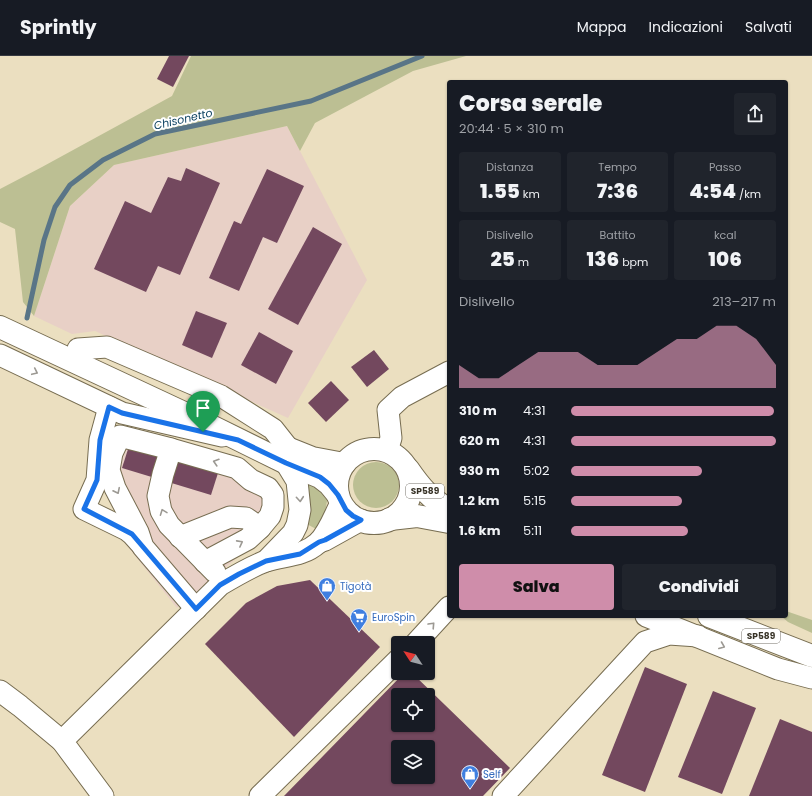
<!DOCTYPE html>
<html lang="it">
<meta charset="utf-8">
<style>
:root{--surface:#171b24;--page:#20242c;--text:#f1f3f6;--muted:#9ea1a6;--line:#363941;--accent:#cf8daa}
body{margin:0;font-family:Poppins,sans-serif;background:var(--page);color:var(--text);height:100vh;display:flex;flex-direction:column;font-size:15px;white-space:nowrap}
*{box-sizing:border-box;margin:0}
p{font-size:13px;color:var(--muted)}
.icon{flex:none;width:22px;height:22px;fill:none;stroke:currentColor;stroke-width:2;stroke-linecap:round;stroke-linejoin:round}
.map{position:relative;flex:1;overflow:hidden}
.drawer{position:absolute;left:447px;top:24px;width:341px;height:538px;display:flex;flex-direction:column;background:var(--surface);border-radius:4px;box-shadow:0 1px 3px #0004}
.drawer>*{flex:none}
.needle{width:26px;rotate:306deg}
.controls{position:absolute;left:391px;top:580px;display:grid;gap:8px}
.controls a{display:grid;place-items:center;width:44px;height:44px;border-radius:4px;background:var(--surface);box-shadow:0 1px 3px #0004;font-size:20px}
.pin{position:absolute;display:grid;place-items:center;width:34px;height:34px;color:#fff;margin:-41px -17px;border-radius:50% 50% 50% 0;rotate:-45deg;box-shadow:0 0 4px #0007}
.pin .icon{rotate:45deg}
.round{display:grid;place-items:center;flex:none;width:42px;height:42px;border-radius:4px;background:var(--page)}
.summary{display:flex;align-items:center;justify-content:space-between;height:68px;padding:0 12px}
h1{font-size:22px;font-weight:800;line-height:30px}
.stats{display:grid;grid-template-columns:repeat(3,1fr);gap:6px;height:68px;padding:4px 12px}
.stats div{display:grid;align-content:center;border-radius:4px;background:var(--page);text-align:center}
.stats b{font-size:20px;font-weight:800}
.stats small{font-size:11px;font-weight:400}
.stats p{font-size:11px}
.chart{height:112px;padding:8px 12px}
.chart p{display:flex;justify-content:space-between}
.chart svg{width:100%;height:72px;margin-top:4px;fill:var(--accent);opacity:.7}
.cta{display:flex;gap:8px;margin-top:auto;padding:8px 12px}
.cta a{flex:1;height:46px;border-radius:4px;background:var(--accent);color:#111;font-size:16px;font-weight:800;line-height:46px;text-align:center}
.cta a+a{background:var(--page);color:var(--text)}
ul{padding:0 12px;list-style:none;font-size:13px}
li{display:grid;grid-template-columns:64px 48px 1fr;align-items:center;height:30px}
li i{height:10px;border-radius:5px;background:var(--accent)}
header{display:flex;align-items:center;gap:24px;box-sizing:border-box;height:56px;padding:0 20px;background:var(--surface);border-bottom:1px solid var(--line)}
header strong{font-size:19px}
nav{display:flex;gap:22px;margin-inline-start:auto;font-size:14px}
.map>svg:first-child{display:block}
</style>
<header>
<strong>Sprintly</strong>
<nav><a>Mappa</a><a>Indicazioni</a><a>Salvati</a></nav>
</header>
<div class="map">
<svg width="812" height="740" viewBox="0 0 812 740">
<rect width="100%" height="100%" fill="#ebdfc0"/>
<!-- commercial -->
<g fill="#e8d0c6">
<path d="M287,70L367,224L288,362L95,275L72,278L34,260L70,150L114,109Z"/>
<path d="M114,372L235,403L283,451L275,470L177,552L116,476L126,466Z"/>
</g>
<!-- green -->
<g fill="#bcbf93">
<path d="M191,0H466L413,15L315,67L300,95L287,70L114,109L70,150L34,260L23,246L15,173L0,166V133L42,111L172,40Z"/>
<circle cx="376" cy="429" r="23"/>
<path d="M303,419L328,439L325,457L316,473L305,467Z"/>
<path d="M786,555L812,564V577L788,566L781,560H786Z"/>
</g>
<g fill="none" stroke-linecap="round" stroke-linejoin="round">
<!-- stream -->
<path stroke="#597587" stroke-width="5" d="M27,262L44,184L55,151L70,129L103,104L155,78L311,45L422,0"/>
</g>
<!-- building -->
<g fill="#73485e" fill-rule="evenodd">
<path d="M169,0H189L173,31L157,23Z"/>
<path d="M186,112L220,127L180,219L158,210L146,236L94,213L125,145L151,157L168,121L181,125Z"/>
<path d="M267,113L304,130L277,187L263,181L239,235L209,222L234,165L241,168Z"/>
<path d="M313,171L342,188L298,269L268,253Z"/>
<path d="M196,255L227,267L212,302L182,289Z"/>
<path d="M259,276L293,295L276,328L241,309Z"/>
<path d="M374,294L389,313L367,331L351,311Z"/>
<path d="M331,325L349,344L326,366L308,347Z"/>
<path d="M129,390L218,417L211,439L122,412Z"/>
<path d="M310,524L380,591L294,681L205,588L246,547L277,530Z"/>
<path d="M645,611L687,628L645,736L602,719Z"/>
<path d="M404,617H412L510,712L483,740H284ZM398,639H428V669H398ZM398,691H428V721H398Z"/>
<path d="M713,635L756,652L722,738L678,721Z"/>
<path d="M780,663L812,676V740H749Z"/>
</g>
<g fill="none" stroke-linecap="round" stroke-linejoin="round">
<!-- minor casing -->
<g stroke="#776d51" stroke-width="23">
<g id="minor">
<path d="M78,293L107,291L221,340L273,373L288,392"/>
<path d="M0,299L122,357L222,380"/>
<path d="M109,351L100,384L97,424L84,453L127,474L132,478L141,488"/>
<path d="M171,393L163,418L158,440L161,455L169,469L215,516"/>
<path d="M387,395L391,382L388,354L402,341L449,316"/>
<path d="M180,481L230,461L246,462L260,472"/>
<path d="M319,486L325,484L361,464"/>
<path d="M266,505L293,477L297,469L300,454L297,425L286,407"/>
<path d="M196,553L143,491L138,476L115,432L109,414L112,397L120,380L171,393L237,412L251,424L268,432L273,439V451L270,460L260,472L248,483L205,506"/>
<path d="M646,560L778,613L812,622"/>
<path d="M416,587L449,551"/>
<path d="M0,635L20,650L62,685"/>
<path d="M103,740L62,685L220,529C235,520 250,511 266,505C285,499 302,501 318,487C329,476 334,460 341,447"/>
<path d="M260,740L398,604"/>
<path d="M503,740L645,586L669,578L698,580"/>
</g>
</g>
<!-- major casing -->
<g stroke="#776d51" stroke-width="24">
<g id="major">
<path d="M0,271L199,364L286,407L320,421L329,428L338,439"/>
<path d="M287,392L312,402L344,408"/>
<circle cx="374" cy="430" r="37"/>
<path d="M408,413C421,432 430,442 449,454"/>
<path d="M390,463L417,460L449,466"/>
<path d="M709,560L812,600"/>
</g>
</g>
<!-- minor -->
<use href="#minor" stroke="#fff" stroke-width="21"/>
<!-- major -->
<use href="#major" stroke="#fff" stroke-width="22"/>
</g>
<!-- one-way arrows -->
<defs><path id="oneway-chevron" d="M-2-3.5L2.5 0L-2 3.5" fill="none" stroke-width="1.6" stroke-linecap="round" stroke-linejoin="round"/></defs>
<g stroke="#9c9993">
<use href="#oneway-chevron" transform="translate(35 316) rotate(25)"/>
<use href="#oneway-chevron" transform="translate(216 406) rotate(-163)"/>
<use href="#oneway-chevron" transform="translate(117 435) rotate(64)"/>
<use href="#oneway-chevron" transform="translate(300 443) rotate(85)"/>
<use href="#oneway-chevron" transform="translate(163 456) rotate(-111)"/>
<use href="#oneway-chevron" transform="translate(240 487) rotate(-28)"/>
<use href="#oneway-chevron" transform="translate(432 569) rotate(-47)"/>
<use href="#oneway-chevron" transform="translate(722 590) rotate(22)"/>
</g>
<g fill="none" stroke-linecap="round" stroke-linejoin="round">
<!-- route casing -->
<g stroke="#fff" stroke-width="8">
<path id="route" d="M109,351L122,357L238,384L286,407L320,421L329,428L338,439L346,454L353,460L361,464L325,484L319,486L300,498L266,505L239,518L220,529L196,553L132,478L84,453L97,424L100,384Z"/>
</g>
<!-- route -->
<use href="#route" stroke="#1a73e8" stroke-width="5"/>
</g>
<!-- icons -->
<defs>
<g id="shop-pin" transform="scale(0.9)"><path d="M0 17L-7.5 6A9.5 9.5 0 1 1 7.5 6Z" fill="#3f7fe0" stroke="#fff"/><path d="M-5-2.5h2.3a2.7 3.5 0 0 1 5.4 0H5L5.5 6h-11ZM-1.5-2.5h3a1.5 2.3 0 0 0-3 0Z" fill="#fff"/></g>
<g id="supermarket-pin" transform="scale(0.9)"><path d="M0 17L-7.5 6A9.5 9.5 0 1 1 7.5 6Z" fill="#3f7fe0" stroke="#fff"/><path d="M-6-5.5h2.5l.6 2H6L4.5 2H-2.5L-4.4-4H-6ZM-1.5 3.2a1.3 1.3 0 1 0 .1 0ZM3 3.2a1.3 1.3 0 1 0 .1 0Z" fill="#fff"/></g>
</defs>
<g fill-rule="evenodd">
<use href="#shop-pin" x="327" y="530"/>
<use href="#supermarket-pin" x="359" y="561"/>
<use href="#shop-pin" x="470" y="718"/>
</g>
<g text-anchor="middle" stroke-width="4" stroke-linejoin="round" paint-order="stroke">
<!-- shield labels -->
<g fill="#fff" stroke="#747068" stroke-width="1">
<rect x="406" y="428" width="38" height="14" rx="3"/>
<rect x="742" y="573" width="38" height="14" rx="3"/>
</g>
<g font-size="9" font-weight="bold" fill="#383327">
<text x="425" y="438">SP589</text>
<text x="761" y="583">SP589</text>
</g>
<!-- shop labels -->
<g font-size="10" fill="#366cbe" stroke="#fff" text-anchor="start">
<text x="340" y="534">Tigotà</text>
<text x="372" y="565">EuroSpin</text>
<text x="483" y="722">Self</text>
</g>
<!-- water labels -->
<g font-size="11" font-style="italic" fill="#093f5f" stroke="#fff">
<text transform="translate(183 63) rotate(-13)" y="4">Chisonetto</text>
</g>
</g>
</svg>
<div class="controls">
<a><svg class="needle" viewBox="-14 -14 28 28"><path d="M0-13l5 13h-10z" fill="#e53935"/><path d="M0 13l5-13h-10z" fill="#9ea1a6"/></svg></a>
<a><svg class="icon" aria-label="locate" viewBox="0 0 24 24"><circle cx="12" cy="12" r="6"/><path d="M12 2v4M12 18v4M2 12h4M18 12h4"/></svg></a>
<a><svg class="icon" aria-label="layers" viewBox="0 0 24 24"><path d="M12 4l9 5-9 5-9-5zM3 14l9 5 9-5"/></svg></a>
</div>
<div class="pin" style="left:203px;top:376px;background:#1e9e55"><svg class="icon" aria-label="arrive" viewBox="0 0 24 24"><path d="M6 21V4h12l-3 4 3 4H6"/></svg></div>
<section class="drawer">
<div class="summary"><div><h1>Corsa serale</h1><p>20:44 · 5 × 310 m</p></div><a class="round"><svg class="icon" aria-label="share" viewBox="0 0 24 24"><path d="M12 15V3M7 8l5-5 5 5M5 13v7h14v-7"/></svg></a></div>
<div class="stats">
<div><p>Distanza</p><b>1.55<small> km</small></b></div>
<div><p>Tempo</p><b>7:36</b></div>
<div><p>Passo</p><b>4:54<small> /km</small></b></div>
</div>
<div class="stats">
<div><p>Dislivello</p><b>25<small> m</small></b></div>
<div><p>Battito</p><b>136<small> bpm</small></b></div>
<div><p>kcal</p><b>106</b></div>
</div>
<div class="chart"><p><span>Dislivello</span>213–217 m</p>
<svg viewBox="0 0 160 44" preserveAspectRatio="none"><path d="M0 44V30L10 38L20 38L30 30L40 22L50 22L60 22L70 30L80 30L90 30L100 22L110 14L120 14L130 6L140 6L150 14L160 30V44z"/></svg>
</div>
<ul>
<li><b>310 m</b>4:31<i style="width:99%"></i></li>
<li><b>620 m</b>4:31<i style="width:100%"></i></li>
<li><b>930 m</b>5:02<i style="width:64%"></i></li>
<li><b>1.2 km</b>5:15<i style="width:54%"></i></li>
<li><b>1.6 km</b>5:11<i style="width:57%"></i></li>
</ul>
<div class="cta"><a>Salva</a><a>Condividi</a></div>
</section>
</div>
